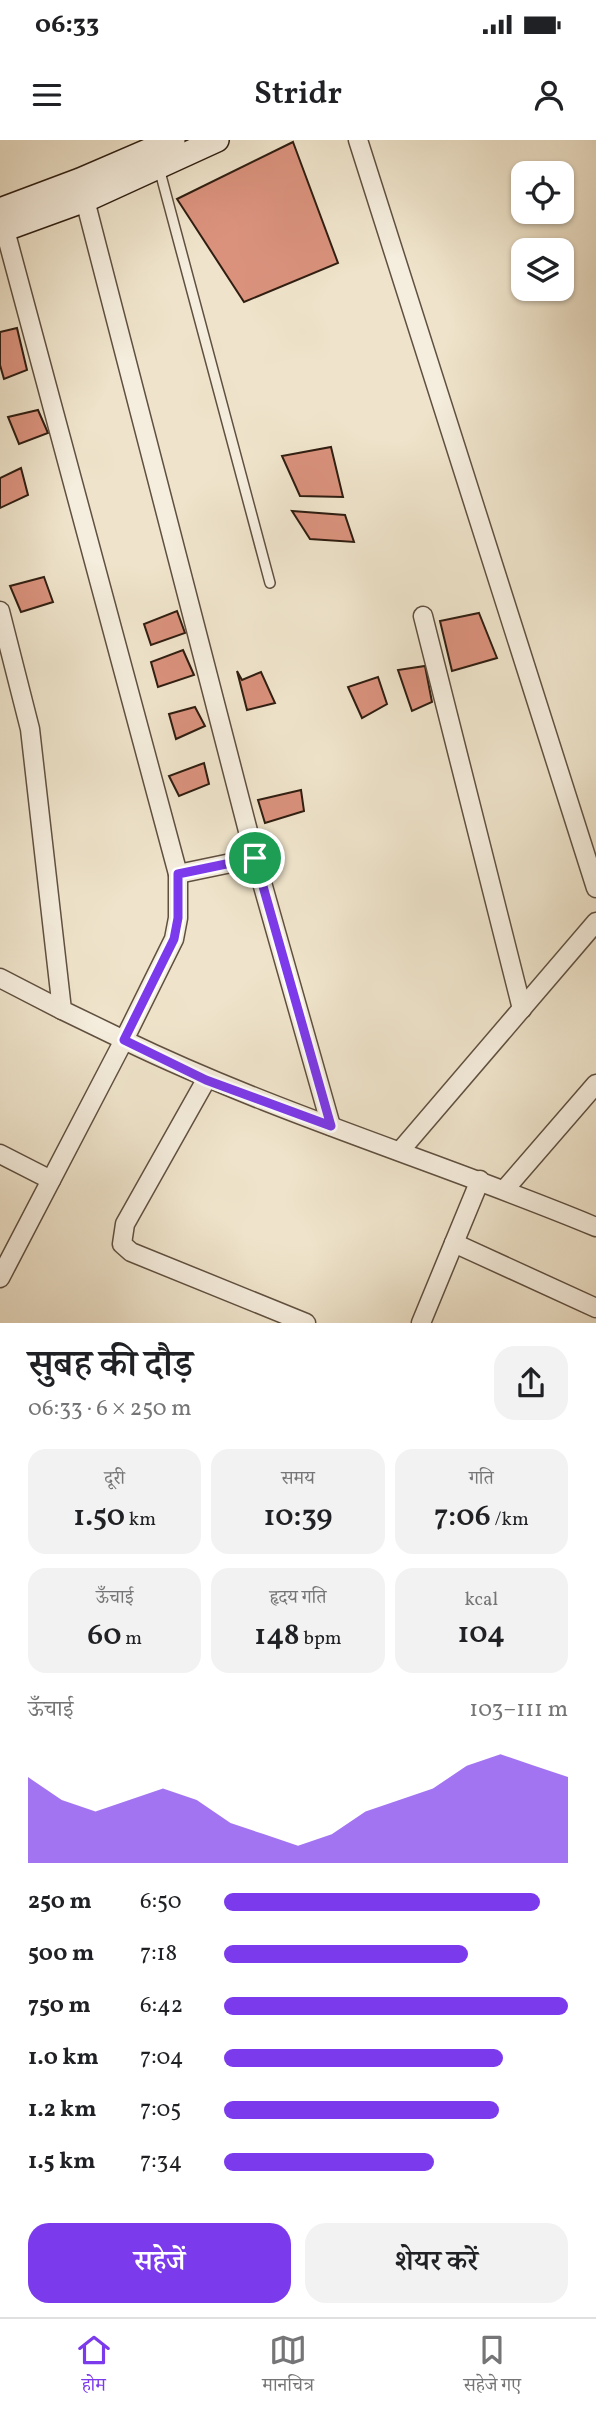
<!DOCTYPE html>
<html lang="hi">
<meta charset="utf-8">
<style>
:root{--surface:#fff;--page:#f2f2f2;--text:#202124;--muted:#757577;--line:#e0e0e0;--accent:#7c3aed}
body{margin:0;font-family:Vollkorn,"Noto Serif Devanagari",serif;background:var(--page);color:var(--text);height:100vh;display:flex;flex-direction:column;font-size:26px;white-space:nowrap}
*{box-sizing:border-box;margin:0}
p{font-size:23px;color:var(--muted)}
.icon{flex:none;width:38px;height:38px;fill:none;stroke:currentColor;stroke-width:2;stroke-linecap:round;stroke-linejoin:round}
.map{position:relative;height:1183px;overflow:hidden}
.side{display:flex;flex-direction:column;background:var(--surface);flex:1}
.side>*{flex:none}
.tools{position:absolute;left:511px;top:21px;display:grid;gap:14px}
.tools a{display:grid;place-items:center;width:63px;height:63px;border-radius:14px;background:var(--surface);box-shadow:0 2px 5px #0004;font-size:35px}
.pin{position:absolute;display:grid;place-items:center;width:60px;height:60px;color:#fff;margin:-30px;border:4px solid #fff;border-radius:50%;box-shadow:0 2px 7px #0007}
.round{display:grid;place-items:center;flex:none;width:74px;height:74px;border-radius:21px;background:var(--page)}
.summary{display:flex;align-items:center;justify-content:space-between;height:119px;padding:0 28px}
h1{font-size:38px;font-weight:600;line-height:52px}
.figures{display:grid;grid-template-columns:repeat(3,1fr);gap:10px;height:119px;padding:7px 28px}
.figures div{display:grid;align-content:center;border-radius:18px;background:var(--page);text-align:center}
.figures b{font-size:30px;font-weight:600}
.figures small{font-size:19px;font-weight:400}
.figures p{font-size:19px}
.chart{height:196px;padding:14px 28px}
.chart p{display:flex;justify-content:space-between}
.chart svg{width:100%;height:126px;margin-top:7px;fill:var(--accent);opacity:.7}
.primary-button{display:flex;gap:14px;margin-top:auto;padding:14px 28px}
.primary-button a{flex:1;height:80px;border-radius:21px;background:var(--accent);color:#fff;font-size:28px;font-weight:600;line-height:80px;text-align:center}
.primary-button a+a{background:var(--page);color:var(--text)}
ul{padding:0 28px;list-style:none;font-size:23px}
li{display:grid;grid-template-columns:112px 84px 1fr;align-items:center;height:52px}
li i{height:18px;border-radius:9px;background:var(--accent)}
.status{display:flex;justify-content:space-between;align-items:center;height:49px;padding:0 35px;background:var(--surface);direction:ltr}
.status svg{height:19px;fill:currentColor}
header{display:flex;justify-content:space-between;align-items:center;height:91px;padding:0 28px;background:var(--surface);font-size:32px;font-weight:600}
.dock{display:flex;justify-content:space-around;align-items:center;height:98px;border-top:2px solid var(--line);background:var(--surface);font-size:19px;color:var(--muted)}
.dock a{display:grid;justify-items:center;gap:4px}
.dock .selected{color:var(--accent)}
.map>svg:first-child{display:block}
</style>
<div class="status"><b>06:33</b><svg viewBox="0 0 49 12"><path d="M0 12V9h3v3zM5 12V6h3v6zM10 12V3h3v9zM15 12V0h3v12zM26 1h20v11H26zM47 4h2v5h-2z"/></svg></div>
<header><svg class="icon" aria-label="menu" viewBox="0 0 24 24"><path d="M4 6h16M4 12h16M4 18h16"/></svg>Stridr<svg class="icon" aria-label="person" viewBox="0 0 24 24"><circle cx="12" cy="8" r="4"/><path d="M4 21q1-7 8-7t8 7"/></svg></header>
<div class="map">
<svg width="596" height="1183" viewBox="0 0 596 1183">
<rect width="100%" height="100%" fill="#efe4cb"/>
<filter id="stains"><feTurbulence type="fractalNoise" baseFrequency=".00286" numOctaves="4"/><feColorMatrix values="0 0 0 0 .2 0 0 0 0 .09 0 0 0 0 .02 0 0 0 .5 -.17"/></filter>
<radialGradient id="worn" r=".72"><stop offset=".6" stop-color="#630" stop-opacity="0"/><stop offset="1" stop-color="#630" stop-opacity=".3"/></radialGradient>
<!-- building -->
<g fill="#da927d" stroke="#301e11" stroke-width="2">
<path d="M293,2L338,123L244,162L177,59Z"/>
<path d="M17,188L27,230L4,239L0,225V192Z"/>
<path d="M38,270L48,293L19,304L8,277Z"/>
<path d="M331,307L343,357L300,356L282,316Z"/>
<path d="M21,328L28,355L0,368V338Z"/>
<path d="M292,371L345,375L354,402L310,399Z"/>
<path d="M44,437L53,462L21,472L10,446Z"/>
<path d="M177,471L185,493L151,505L144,484Z"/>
<path d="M479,473L497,518L452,531L440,481Z"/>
<path d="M183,510L194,535L158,547L151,522Z"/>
<path d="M425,526L432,562L412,571L398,530Z"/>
<path d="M237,531L242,540L261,532L275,563L247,570Z"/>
<path d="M378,537L387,564L362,578L348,547Z"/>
<path d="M195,567L205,586L176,599L169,574Z"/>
<path d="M204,623L209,644L179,656L169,636Z"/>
<path d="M301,650L304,671L265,683L258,660Z"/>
</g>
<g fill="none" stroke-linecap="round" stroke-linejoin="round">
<!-- lane casing -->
<g stroke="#605040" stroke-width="12">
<path id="lane" d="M159,28L270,443"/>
</g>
<!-- street casing -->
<g stroke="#605040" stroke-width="21">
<g id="street">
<path d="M358,0L596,748"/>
<path d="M85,60L255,718L331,986"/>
<path d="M5,90L178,734V778L174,799L124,900C277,974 440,1022 596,1087"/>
<path d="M0,471L30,589L62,870L124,900L0,1138"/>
<path d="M423,476L522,869"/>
<path d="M178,734L255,718"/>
<path d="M0,838L62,870"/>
<path d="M206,940L125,1084L122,1104L131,1112L306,1183"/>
<path d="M400,1011L596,782"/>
<path d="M0,1014L51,1040"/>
<path d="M505,1049L596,944"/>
<path d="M454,1103L596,1168"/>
<path d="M421,1183L480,1040"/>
</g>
</g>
<!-- secondary casing -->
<g stroke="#301e11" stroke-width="26">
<g id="secondary">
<path d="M0,70L80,40L173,0"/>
<path d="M0,91L88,59L217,0"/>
</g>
</g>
<!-- lane -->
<use href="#lane" stroke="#f5eddd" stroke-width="9"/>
<!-- street -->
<use href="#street" stroke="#f5eddd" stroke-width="18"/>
<!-- secondary -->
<use href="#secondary" stroke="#f5eddd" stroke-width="23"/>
</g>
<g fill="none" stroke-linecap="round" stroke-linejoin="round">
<!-- route casing -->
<g stroke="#fff" stroke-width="14">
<path id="route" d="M255,718L331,986L206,940L124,900L174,799L178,778V734Z"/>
</g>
<!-- route -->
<use href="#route" stroke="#7c3aed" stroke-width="9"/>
</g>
<rect width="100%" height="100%" filter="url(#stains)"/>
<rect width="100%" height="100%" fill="url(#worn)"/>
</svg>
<div class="tools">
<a><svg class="icon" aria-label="locate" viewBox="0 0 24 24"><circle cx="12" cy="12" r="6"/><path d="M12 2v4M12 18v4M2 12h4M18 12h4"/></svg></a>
<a><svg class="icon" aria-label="layers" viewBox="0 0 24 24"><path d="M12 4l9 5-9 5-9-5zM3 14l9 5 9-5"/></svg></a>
</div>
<div class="pin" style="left:255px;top:718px;background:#1e9e55"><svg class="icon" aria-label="arrive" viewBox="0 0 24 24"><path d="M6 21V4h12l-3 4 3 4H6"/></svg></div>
</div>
<section class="side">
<div class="summary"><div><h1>सुबह की दौड़</h1><p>06:33 · 6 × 250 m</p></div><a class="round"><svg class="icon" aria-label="share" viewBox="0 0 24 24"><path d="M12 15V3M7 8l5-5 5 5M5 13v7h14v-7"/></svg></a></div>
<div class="figures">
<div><p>दूरी</p><b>1.50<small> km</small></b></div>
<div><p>समय</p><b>10:39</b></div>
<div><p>गति</p><b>7:06<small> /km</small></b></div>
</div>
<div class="figures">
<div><p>ऊँचाई</p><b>60<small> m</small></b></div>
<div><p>हृदय गति</p><b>148<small> bpm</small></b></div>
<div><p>kcal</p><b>104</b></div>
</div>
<div class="chart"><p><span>ऊँचाई</span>103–111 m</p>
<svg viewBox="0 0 160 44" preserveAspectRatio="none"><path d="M0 44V14L10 22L20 26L30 22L40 18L50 22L60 30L70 34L80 38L90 34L100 26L110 22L120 18L130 10L140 6L150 10L160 14V44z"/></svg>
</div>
<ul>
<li><b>250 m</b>6:50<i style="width:92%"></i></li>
<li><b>500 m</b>7:18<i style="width:71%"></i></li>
<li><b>750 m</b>6:42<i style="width:100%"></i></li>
<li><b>1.0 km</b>7:04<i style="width:81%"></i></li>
<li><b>1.2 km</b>7:05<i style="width:80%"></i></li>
<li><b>1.5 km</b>7:34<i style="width:61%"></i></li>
</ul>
<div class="primary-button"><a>सहेजें</a><a>शेयर करें</a></div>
</section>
<nav class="dock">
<a class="selected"><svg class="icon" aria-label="home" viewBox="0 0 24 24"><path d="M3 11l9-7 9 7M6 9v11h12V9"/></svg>होम</a>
<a><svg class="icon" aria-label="map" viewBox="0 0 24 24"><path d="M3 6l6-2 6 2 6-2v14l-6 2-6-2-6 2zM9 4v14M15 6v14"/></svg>मानचित्र</a>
<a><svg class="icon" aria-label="saved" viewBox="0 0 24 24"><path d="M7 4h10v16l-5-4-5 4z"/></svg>सहेजे गए</a>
</nav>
